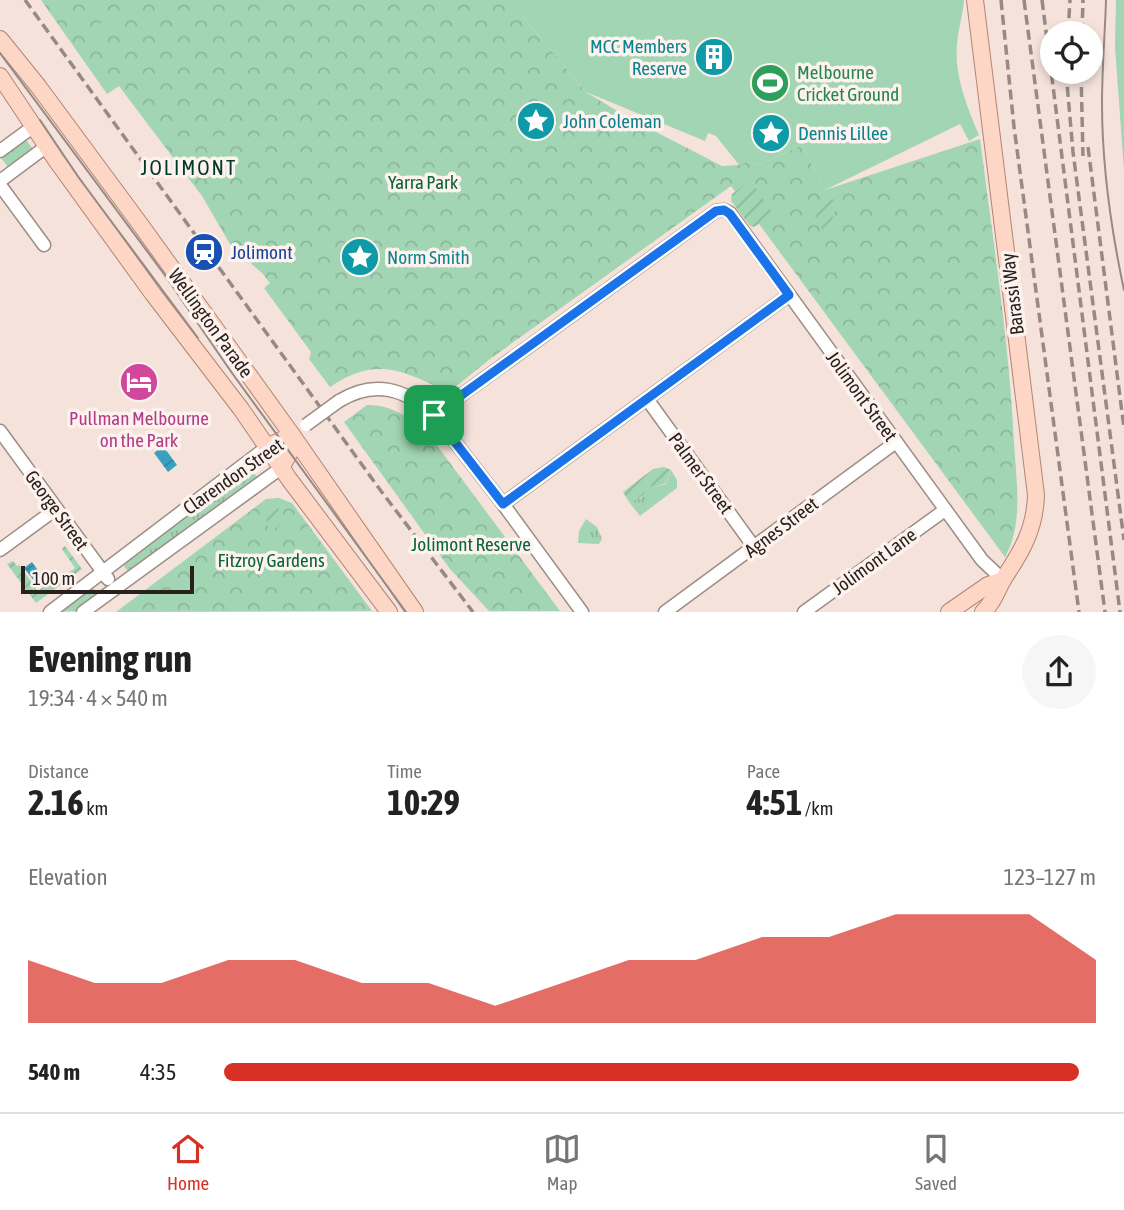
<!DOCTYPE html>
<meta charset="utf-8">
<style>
:root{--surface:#fff;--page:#f6f6f6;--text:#222;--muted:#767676;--line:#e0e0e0;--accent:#d93025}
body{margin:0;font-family:"Asap Condensed",sans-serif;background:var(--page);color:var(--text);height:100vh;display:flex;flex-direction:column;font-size:26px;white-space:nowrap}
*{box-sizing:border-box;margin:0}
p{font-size:23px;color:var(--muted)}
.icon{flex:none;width:38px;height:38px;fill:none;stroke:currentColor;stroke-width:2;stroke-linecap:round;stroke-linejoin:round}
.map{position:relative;height:612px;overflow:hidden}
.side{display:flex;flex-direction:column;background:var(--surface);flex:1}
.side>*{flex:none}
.fabs{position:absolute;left:1040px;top:21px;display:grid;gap:14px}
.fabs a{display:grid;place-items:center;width:63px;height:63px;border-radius:50%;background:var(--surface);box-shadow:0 4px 10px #0003;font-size:35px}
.scale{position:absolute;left:21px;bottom:18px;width:173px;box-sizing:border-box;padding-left:7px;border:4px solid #28211e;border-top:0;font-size:19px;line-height:24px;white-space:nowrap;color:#28211e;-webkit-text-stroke:5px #fdf2ed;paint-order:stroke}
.pin{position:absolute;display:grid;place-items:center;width:60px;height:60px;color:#fff;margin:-30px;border-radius:14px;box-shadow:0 4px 10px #0006}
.round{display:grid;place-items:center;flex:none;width:74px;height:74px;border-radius:37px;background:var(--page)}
.head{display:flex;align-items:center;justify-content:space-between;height:119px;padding:0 28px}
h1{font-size:38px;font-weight:700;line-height:52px}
.figures{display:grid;grid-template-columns:repeat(3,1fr);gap:10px;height:119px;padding:7px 28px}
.figures div{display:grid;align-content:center}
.figures b{font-size:35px;font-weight:700}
.figures small{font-size:19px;font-weight:400}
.figures p{font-size:19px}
.chart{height:196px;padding:14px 28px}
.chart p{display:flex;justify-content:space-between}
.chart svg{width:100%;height:126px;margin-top:7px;fill:var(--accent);opacity:.7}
ul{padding:0 28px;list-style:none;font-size:23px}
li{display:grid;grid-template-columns:112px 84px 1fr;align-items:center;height:52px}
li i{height:18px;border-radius:9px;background:var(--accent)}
.tabs{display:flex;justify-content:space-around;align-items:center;height:98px;border-top:2px solid var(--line);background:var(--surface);font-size:19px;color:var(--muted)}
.tabs a{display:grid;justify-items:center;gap:4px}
.tabs .selected{color:var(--accent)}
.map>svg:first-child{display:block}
</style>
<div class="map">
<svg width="1124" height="612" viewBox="0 0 1124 612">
<defs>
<pattern id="grass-tufts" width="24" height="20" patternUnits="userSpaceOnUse" patternTransform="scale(1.75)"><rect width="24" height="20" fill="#a2d5b3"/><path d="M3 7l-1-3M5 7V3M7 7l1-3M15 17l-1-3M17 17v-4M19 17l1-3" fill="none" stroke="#8cb79a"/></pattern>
<pattern id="park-crowns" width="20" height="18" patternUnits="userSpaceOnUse" patternTransform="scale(1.75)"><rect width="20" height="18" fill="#a2d5b3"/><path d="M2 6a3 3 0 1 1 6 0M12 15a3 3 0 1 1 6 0" fill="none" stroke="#8cb79a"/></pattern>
<pattern id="garden-furrows" width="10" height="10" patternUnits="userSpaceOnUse" patternTransform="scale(1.75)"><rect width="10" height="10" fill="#a2d5b3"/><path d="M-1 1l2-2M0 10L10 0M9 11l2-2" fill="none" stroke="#8cb79a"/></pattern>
<pattern id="water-waves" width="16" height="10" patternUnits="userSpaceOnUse" patternTransform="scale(1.75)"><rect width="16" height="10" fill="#39a1c0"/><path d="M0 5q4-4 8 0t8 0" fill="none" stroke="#30839b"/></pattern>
</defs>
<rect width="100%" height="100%" fill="#f5e3db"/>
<!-- grass -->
<g fill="url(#grass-tufts)">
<path d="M26,140L33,149L8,167L1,158Z"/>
<path d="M671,470L677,480V488L640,516L629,502L641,498L647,484L655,487L666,484Z"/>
<path d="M248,472H253L258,478L129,573L124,566L125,562Z"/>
<path d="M586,519L597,527L602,539L599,544L578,543L579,531Z"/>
<path d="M92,587L99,593L79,611L58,612Z"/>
</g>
<!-- park -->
<g fill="url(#park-crowns)">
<path d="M41,0H509L586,92L629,118L722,166L739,165L745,162L759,165L802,145L825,190L980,139C993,240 1009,341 1014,442C1016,479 1024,524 1005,557L731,186L490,359L449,392C403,371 376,355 330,387L309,359L311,352L264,288L270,283L262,273L231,246L202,196L119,86L107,94Z"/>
<path d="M367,405C391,405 404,415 424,428L560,611H489L450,569L344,422Z"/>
<path d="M279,498L292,503L372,611L116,612L266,499Z"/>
</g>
<!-- garden -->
<g fill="url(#garden-furrows)">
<path d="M747,183L755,187L772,212L770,217L754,227L750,226L731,201L732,194Z"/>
<path d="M833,199L837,204L828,232L823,231L814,214L815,208Z"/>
<path d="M664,467L671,470L666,483L655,487L647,485C644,496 641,499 629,502L623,492L653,469Z"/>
<path d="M272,507H278L281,515L279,526L271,531C264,524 266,514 272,507Z"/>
<path d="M65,546L82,569L36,603L7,564L13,561L17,566L19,565L38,591L51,581L54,584L75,568L62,549Z"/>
</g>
<!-- pitch -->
<g fill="#a2d5b3">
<path d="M509,0H964C963,15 958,29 957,44C954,75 967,107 979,135L969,141L960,124L825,190L802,145L759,165L745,162L739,165L716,136L708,133L705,141L586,92Z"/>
<path d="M1116,0H1124V171L1115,47Z"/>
<path d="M100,23L109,24L114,29L98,42L95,31Z"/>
</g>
<!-- water -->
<g fill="url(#water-waves)">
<path d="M163,446L177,465L168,472L154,453Z"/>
<path d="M32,562L42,576L35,582L24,568Z"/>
</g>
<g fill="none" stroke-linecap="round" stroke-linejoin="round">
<!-- minor casing -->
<g stroke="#9d8d85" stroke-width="15">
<g id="minor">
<path d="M0,151L34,126"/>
<path d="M0,181L47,146"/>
<path d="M0,185L44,245"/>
<path d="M647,399L754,547"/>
<path d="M339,401C375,379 405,389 434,415L503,504L582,612"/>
<path d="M434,415L716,211L724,210L730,213L982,560L1003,580"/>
<path d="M0,431L108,579"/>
<path d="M503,504L789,295"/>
<path d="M0,550L56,509"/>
<path d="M50,612L267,447"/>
<path d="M83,612L281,468"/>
<path d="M665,612L896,442"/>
<path d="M804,612L945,510"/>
</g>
</g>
<!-- major casing -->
<g stroke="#b28472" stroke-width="18">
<g id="major">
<path d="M975,0L1036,495C1035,529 1022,551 1004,578C997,590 994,602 983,612"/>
<path d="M0,39L38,86L140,224L292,435L415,612"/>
<path d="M0,76L56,160L153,294L241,409L289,479L389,612"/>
<path d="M267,447L292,435L290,452L281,468"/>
<path d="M949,612L988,585L1003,580"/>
</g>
</g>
<!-- minor -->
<use href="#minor" stroke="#fff" stroke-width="12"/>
<!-- major -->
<use href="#major" stroke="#fed6c5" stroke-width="16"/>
<!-- tram -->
<g stroke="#978a85" stroke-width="2">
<path d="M1106,0C1105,34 1102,68 1102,103C1102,165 1111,229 1124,290"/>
<path d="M0,53L164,274L232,373L406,612"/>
<path d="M40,120L79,178L198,338"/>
</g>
<!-- rail -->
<g stroke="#978a85" stroke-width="3.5" stroke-dasharray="10 5" stroke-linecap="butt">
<path d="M25,0L381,491L473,612"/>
<path d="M1001,0L1014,127L1079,612"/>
<path d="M1024,0L1105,612"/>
<path d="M1042,0L1120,612"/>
<path d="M1068,33L1070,0"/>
<path d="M1082,33L1083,0"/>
<path d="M1066,72L1073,152L1124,540"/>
<path d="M1081,72L1083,156"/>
<path d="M1088,147L1124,428"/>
</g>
<!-- minor-bridge casing -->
<g stroke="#9d8d85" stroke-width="15" stroke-linecap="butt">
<path id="minor-bridge" d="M306,425L339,401"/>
</g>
<!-- minor-bridge -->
<use href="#minor-bridge" stroke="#fff" stroke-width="12"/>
</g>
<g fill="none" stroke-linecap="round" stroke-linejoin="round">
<!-- route casing -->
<g stroke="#fff" stroke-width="14">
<path id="route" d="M724,210L730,214L789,295L503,504L434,415L716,211Z"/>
</g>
<!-- route -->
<use href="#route" stroke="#1a73e8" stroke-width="9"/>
</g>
<!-- icons -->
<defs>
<g id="building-disc" transform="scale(2.0125)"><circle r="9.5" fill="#0f9aa8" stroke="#fdf2ed"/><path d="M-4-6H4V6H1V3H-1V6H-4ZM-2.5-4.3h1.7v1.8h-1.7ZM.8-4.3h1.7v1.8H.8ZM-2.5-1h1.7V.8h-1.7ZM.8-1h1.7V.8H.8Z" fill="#fff"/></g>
<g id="stadium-disc" transform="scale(2.0125)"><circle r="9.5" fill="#2e9e5b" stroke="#fdf2ed"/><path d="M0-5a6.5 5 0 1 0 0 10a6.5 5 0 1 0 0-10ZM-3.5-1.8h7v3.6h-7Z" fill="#fff"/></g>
<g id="sight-disc" transform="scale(2.0125)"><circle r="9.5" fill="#0f9aa8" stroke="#fdf2ed"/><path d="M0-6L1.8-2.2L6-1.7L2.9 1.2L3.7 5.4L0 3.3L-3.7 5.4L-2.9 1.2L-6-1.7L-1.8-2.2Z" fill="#fff"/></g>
<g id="station-disc" transform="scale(2.0125)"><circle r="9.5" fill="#1a4fb4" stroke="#fdf2ed"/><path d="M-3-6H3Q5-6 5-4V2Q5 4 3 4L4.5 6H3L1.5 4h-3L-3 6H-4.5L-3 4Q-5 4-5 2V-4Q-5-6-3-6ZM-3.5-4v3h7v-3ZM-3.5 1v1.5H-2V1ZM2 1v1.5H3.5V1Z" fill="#fff"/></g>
<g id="hotel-disc" transform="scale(2.0125)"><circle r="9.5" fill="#d1479c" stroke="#fdf2ed"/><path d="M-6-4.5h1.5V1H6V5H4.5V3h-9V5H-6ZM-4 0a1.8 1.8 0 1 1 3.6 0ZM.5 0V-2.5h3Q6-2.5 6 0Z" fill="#fff"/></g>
</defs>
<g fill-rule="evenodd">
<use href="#building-disc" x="714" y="57"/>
<use href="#stadium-disc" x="770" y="83"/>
<use href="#sight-disc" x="536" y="121"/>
<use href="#sight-disc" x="771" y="133"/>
<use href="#station-disc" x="204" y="252"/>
<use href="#sight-disc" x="360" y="257"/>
<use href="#hotel-disc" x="139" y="382"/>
</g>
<g text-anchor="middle" stroke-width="7" stroke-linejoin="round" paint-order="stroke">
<!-- culture labels -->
<g font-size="19" fill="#0d838f" stroke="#fdf2ed" text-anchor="start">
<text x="687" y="53" text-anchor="end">MCC Members<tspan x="687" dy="22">Reserve</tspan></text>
<text x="563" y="128">John Coleman</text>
<text x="798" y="140">Dennis Lillee</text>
<text x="387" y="264">Norm Smith</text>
</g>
<!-- leisure labels -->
<g font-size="19" fill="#27864d" stroke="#fdf2ed" text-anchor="start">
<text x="797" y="79">Melbourne<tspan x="797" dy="22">Cricket Ground</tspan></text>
</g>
<!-- park labels -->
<g font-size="19" fill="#08663a" stroke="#fdf2ed">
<text x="423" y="189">Yarra Park</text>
<text x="471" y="551">Jolimont Reserve</text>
<text x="271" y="567">Fitzroy Gardens</text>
</g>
<!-- transit labels -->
<g font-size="19" fill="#164399" stroke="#fdf2ed" text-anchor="start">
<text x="231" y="259">Jolimont</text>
</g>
<!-- street labels -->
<g font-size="19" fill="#28211e" stroke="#fdf2ed">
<text transform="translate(1012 294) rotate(-97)" y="7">Barassi Way</text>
<text transform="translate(211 323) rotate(54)" y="7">Wellington Parade</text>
<text transform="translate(862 396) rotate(54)" y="7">Jolimont Street</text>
<text transform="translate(701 473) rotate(54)" y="7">Palmer Street</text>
<text transform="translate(233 476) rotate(-35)" y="7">Clarendon Street</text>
<text transform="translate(57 510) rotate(54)" y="7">George Street</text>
<text transform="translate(781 527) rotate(-37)" y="7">Agnes Street</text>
<text transform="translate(874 561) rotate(-36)" y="7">Jolimont Lane</text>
</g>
<!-- hotel labels -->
<g font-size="19" fill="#b23c85" stroke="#fdf2ed">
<text x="139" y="425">Pullman Melbourne<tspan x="139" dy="22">on the Park</tspan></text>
</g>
<!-- neighbourhood labels -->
<g font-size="21" letter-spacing="2" fill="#00382b" stroke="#fdf2ed">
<text x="189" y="175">JOLIMONT</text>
</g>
</g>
</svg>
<div class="fabs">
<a><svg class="icon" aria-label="locate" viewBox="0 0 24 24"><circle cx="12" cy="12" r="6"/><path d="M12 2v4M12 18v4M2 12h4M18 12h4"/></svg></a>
</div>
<div class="scale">100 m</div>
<div class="pin" style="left:434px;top:415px;background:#1e9e55"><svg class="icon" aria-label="arrive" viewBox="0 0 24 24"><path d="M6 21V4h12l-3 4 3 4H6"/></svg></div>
</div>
<section class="side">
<div class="head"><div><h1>Evening run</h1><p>19:34 · 4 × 540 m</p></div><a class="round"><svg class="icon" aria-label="share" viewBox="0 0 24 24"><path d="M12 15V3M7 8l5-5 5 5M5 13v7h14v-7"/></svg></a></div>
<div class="figures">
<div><p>Distance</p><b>2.16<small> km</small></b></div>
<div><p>Time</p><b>10:29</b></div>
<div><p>Pace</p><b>4:51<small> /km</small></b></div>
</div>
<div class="chart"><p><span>Elevation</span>123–127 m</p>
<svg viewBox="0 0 160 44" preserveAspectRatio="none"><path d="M0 44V22L10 30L20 30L30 22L40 22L50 30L60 30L70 38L80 30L90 22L100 22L110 14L120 14L130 6L140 6L150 6L160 22V44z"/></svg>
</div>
<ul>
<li><b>540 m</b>4:35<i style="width:98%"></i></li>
</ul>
</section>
<nav class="tabs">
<a class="selected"><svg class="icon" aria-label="home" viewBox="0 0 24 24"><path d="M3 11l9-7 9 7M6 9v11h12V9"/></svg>Home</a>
<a><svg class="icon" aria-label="map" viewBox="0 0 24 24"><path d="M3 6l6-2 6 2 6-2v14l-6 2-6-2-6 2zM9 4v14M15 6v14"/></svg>Map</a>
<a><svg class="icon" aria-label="saved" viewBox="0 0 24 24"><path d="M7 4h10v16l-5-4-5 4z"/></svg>Saved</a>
</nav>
